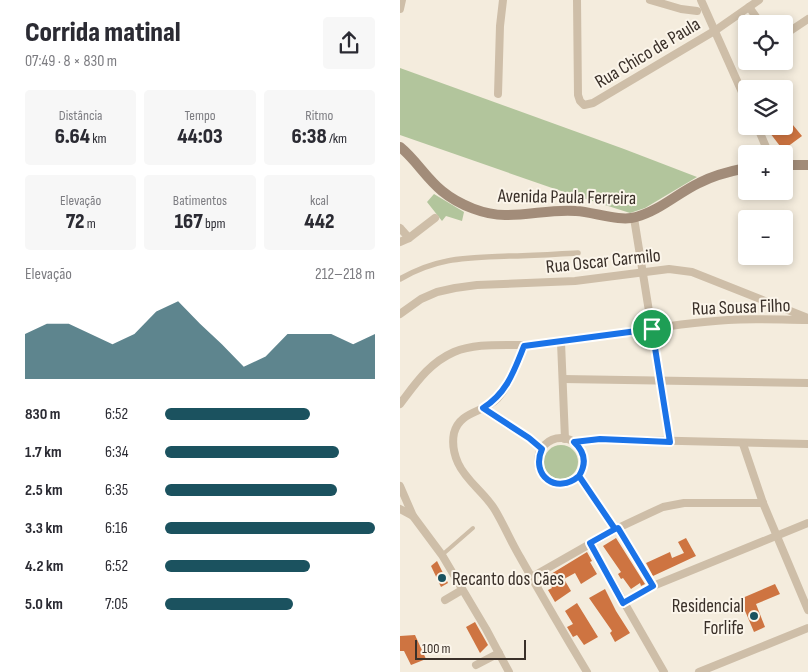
<!DOCTYPE html>
<html lang="pt">
<meta charset="utf-8">
<style>
:root{--surface:#fff;--page:#f7f7f7;--text:#2b2b33;--muted:#7c7c81;--accent:#1b525f}
body{margin:0;font-family:"Sofia Sans Condensed",sans-serif;background:var(--page);color:var(--text);height:100vh;display:flex;flex-direction:column;font-size:19px;white-space:nowrap}
*{box-sizing:border-box;margin:0}
p{font-size:16px;color:var(--muted)}
.icon{flex:none;width:28px;height:28px;fill:none;stroke:currentColor;stroke-width:2;stroke-linecap:round;stroke-linejoin:round}
.map{position:relative;flex:1;overflow:hidden}
.panel{display:flex;flex-direction:column;background:var(--surface);width:400px}
.panel>*{flex:none}
.fabs{position:absolute;left:338px;top:15px;display:grid;gap:10px}
.fabs a{display:grid;place-items:center;width:55px;height:55px;border-radius:5px;background:var(--surface);box-shadow:0 2px 8px #0003;font-size:25px}
.scale{position:absolute;left:15px;bottom:12px;width:111px;box-sizing:border-box;padding-left:5px;border:2px solid #3a3029;border-top:0;font-size:14px;line-height:18px;white-space:nowrap;color:#3a3029;-webkit-text-stroke:4px #fbf5ea;paint-order:stroke}
.pin{position:absolute;display:grid;place-items:center;width:42px;height:42px;color:#fff;margin:-21px;border:2px solid #fff;border-radius:50%;box-shadow:0 1px 5px #0007}
.round{display:grid;place-items:center;flex:none;width:52px;height:52px;border-radius:5px;background:var(--page)}
.summary{display:flex;align-items:center;justify-content:space-between;height:85px;padding:0 25px}
h1{font-size:28px;font-weight:800;line-height:38px}
.figures{display:grid;grid-template-columns:repeat(3,1fr);gap:8px;height:85px;padding:5px 25px}
.figures div{display:grid;align-content:center;border-radius:5px;background:var(--page);text-align:center}
.figures b{font-size:21px;font-weight:800}
.figures small{font-size:14px;font-weight:400}
.figures p{font-size:14px}
.chart{height:140px;padding:10px 25px}
.chart p{display:flex;justify-content:space-between}
.chart svg{width:100%;height:90px;margin-top:5px;fill:var(--accent);opacity:.7}
ul{padding:0 25px;list-style:none;font-size:16px}
li{display:grid;grid-template-columns:80px 60px 1fr;align-items:center;height:38px}
li i{height:12px;border-radius:6px;background:var(--accent)}
main{display:flex;flex:1;min-height:0}
.map>svg:first-child{display:block}
</style>
<main>
<section class="panel">
<div class="summary"><div><h1>Corrida matinal</h1><p>07:49 · 8 × 830 m</p></div><a class="round"><svg class="icon" aria-label="share" viewBox="0 0 24 24"><path d="M12 15V3M7 8l5-5 5 5M5 13v7h14v-7"/></svg></a></div>
<div class="figures">
<div><p>Distância</p><b>6.64<small> km</small></b></div>
<div><p>Tempo</p><b>44:03</b></div>
<div><p>Ritmo</p><b>6:38<small> /km</small></b></div>
</div>
<div class="figures">
<div><p>Elevação</p><b>72<small> m</small></b></div>
<div><p>Batimentos</p><b>167<small> bpm</small></b></div>
<div><p>kcal</p><b>442</b></div>
</div>
<div class="chart"><p><span>Elevação</span>212–218 m</p>
<svg viewBox="0 0 160 44" preserveAspectRatio="none"><path d="M0 44V22L10 17L20 17L30 22L40 27L50 22L60 11L70 6L80 17L90 27L100 38L110 33L120 22L130 22L140 22L150 27L160 22V44z"/></svg>
</div>
<ul>
<li><b>830 m</b>6:52<i style="width:69%"></i></li>
<li><b>1.7 km</b>6:34<i style="width:83%"></i></li>
<li><b>2.5 km</b>6:35<i style="width:82%"></i></li>
<li><b>3.3 km</b>6:16<i style="width:100%"></i></li>
<li><b>4.2 km</b>6:52<i style="width:69%"></i></li>
<li><b>5.0 km</b>7:05<i style="width:61%"></i></li>
</ul>
</section>
<div class="map">
<svg width="408" height="672" viewBox="0 0 408 672">
<rect width="100%" height="100%" fill="#f4ecdd"/>
<!-- green -->
<g fill="#b2c59c">
<path d="M0,68L224,149L297,177L245,208L230,213L155,189L0,135Z"/>
<path d="M34,194L64,212L62,221L46,216L42,221L27,202Z"/>
<circle cx="161" cy="462" r="17"/>
</g>
<!-- building -->
<g fill="#ce7441">
<path d="M388,119L402,136L383,150L370,133L378,126H384V122Z"/>
<path d="M216,538L245,584L241,586L240,583L231,589L223,578L221,579L218,574L221,572L203,546Z"/>
<path d="M286,538L296,556L253,576L246,563L270,552L272,558L284,553L278,542Z"/>
<path d="M187,552L192,561L190,562L197,574L181,584L175,573L164,579L171,591L155,602L148,590L152,588L146,577Z"/>
<path d="M37,561L48,583L41,587L31,566Z"/>
<path d="M375,584L380,594L356,604L365,627L354,632L340,599Z"/>
<path d="M205,589L216,611L230,633L215,642L210,633L212,631L189,598Z"/>
<path d="M177,603L198,637L184,645L177,635L173,637L167,627L173,624L165,611Z"/>
<path d="M75,622L88,645L80,653L66,627Z"/>
<path d="M15,635L26,659L11,665L4,651H0V636Z"/>
</g>
<g fill="none" stroke-linecap="round" stroke-linejoin="round">
<!-- service -->
<g stroke="#cebea8" stroke-width="4">
<path d="M179,476L215,529"/>
<path d="M42,555L73,528"/>
</g>
<!-- pedestrian -->
<path stroke="#cebea8" stroke-width="5.5" d="M0,279C38,257 66,258 109,256C132,256 155,254 178,253"/>
<!-- minor -->
<g stroke="#cebea8" stroke-width="8">
<path d="M177,0L178,95L180,101L184,105L193,103L316,30L359,0"/>
<path d="M250,0L281,9L297,11"/>
<path d="M301,0L346,101"/>
<path d="M349,7L361,24"/>
<path d="M0,9L2,0"/>
<path d="M384,35L408,19"/>
<path d="M98,94L100,26L103,0"/>
<path d="M357,126L369,154"/>
<path d="M234,218L270,442"/>
<path d="M0,228L9,238"/>
<path d="M0,242L9,238L35,218"/>
<path d="M0,314L21,299L37,292L55,288L77,285L175,281L269,269L292,272L408,318"/>
<path d="M161,342L165,439"/>
<path d="M124,346C117,364 110,385 97,399C83,413 60,411 54,433C52,443 54,454 58,463C66,481 85,493 95,510C104,525 111,542 120,557C142,596 164,634 187,672"/>
<path d="M163,379L408,383"/>
<path d="M0,404C16,383 29,363 54,352C80,341 112,347 140,344C203,337 265,324 328,320C355,318 382,320 408,320"/>
<path d="M83,409L129,438L142,449"/>
<circle cx="161" cy="461" r="23"/>
<path d="M174,442L199,439L408,444"/>
<path d="M343,444L363,503L408,610"/>
<path d="M0,486L13,516L42,555L86,629L109,672"/>
<path d="M0,509L13,516"/>
<path d="M218,528L253,586"/>
<path d="M190,543L264,672"/>
<path d="M132,577L218,528L263,507L284,503H363"/>
<path d="M45,600L62,590"/>
<path d="M223,603L253,586L408,523"/>
<path d="M76,665L99,653"/>
<path d="M299,672L408,628"/>
</g>
<!-- secondary -->
<g stroke="#a28c79" stroke-width="10">
<path d="M0,147C16,160 26,178 42,191C59,205 86,216 108,215C131,215 153,209 176,211C194,212 220,222 236,217C259,211 278,193 299,183C314,175 331,171 346,168"/>
<path d="M384,165H408"/>
</g>
</g>
<g fill="none" stroke-linecap="round" stroke-linejoin="round">
<!-- route casing -->
<g stroke="#fff" stroke-width="10">
<path id="route" d="M252,329L124,346C114,371 107,393 83,408L129,438L142,449C130,476 157,495 179,476L215,529L190,543L223,603L253,586L218,528L215,529L179,476C187,463 185,452 174,442L200,439L270,442L252,329"/>
</g>
<!-- route -->
<use href="#route" stroke="#1a73e8" stroke-width="6"/>
</g>
<!-- markers -->
<g fill="#1b525f" stroke="#fbf5ea" stroke-width="2">
<circle cx="42" cy="578" r="5"/>
<circle cx="354" cy="616" r="5"/>
</g>
<g text-anchor="middle" stroke-width="4" stroke-linejoin="round" paint-order="stroke">
<!-- street labels -->
<g font-size="19" fill="#3a3029" stroke="#fbf5ea">
<text transform="translate(247 52) rotate(-31)" y="7">Rua Chico de Paula</text>
<text transform="translate(167 196) rotate(1)" y="7">Avenida Paula Ferreira</text>
<text transform="translate(203 260) rotate(-6)" y="7">Rua Oscar Carmilo</text>
<text transform="translate(341 306) rotate(-2)" y="7">Rua Sousa Filho</text>
</g>
<!-- poi labels -->
<g font-size="19" fill="#3a3029" stroke="#fbf5ea" text-anchor="start">
<text x="52" y="585">Recanto dos Cães</text>
<text x="344" y="612" text-anchor="end">Residencial<tspan x="344" dy="22">Forlife</tspan></text>
</g>
</g>
</svg>
<div class="fabs">
<a><svg class="icon" aria-label="locate" viewBox="0 0 24 24"><circle cx="12" cy="12" r="6"/><path d="M12 2v4M12 18v4M2 12h4M18 12h4"/></svg></a>
<a><svg class="icon" aria-label="layers" viewBox="0 0 24 24"><path d="M12 4l9 5-9 5-9-5zM3 14l9 5 9-5"/></svg></a>
<a>+</a>
<a>−</a>
</div>
<div class="scale">100 m</div>
<div class="pin" style="left:252px;top:329px;background:#1e9e55"><svg class="icon" aria-label="arrive" viewBox="0 0 24 24"><path d="M6 21V4h12l-3 4 3 4H6"/></svg></div>
</div>
</main>
